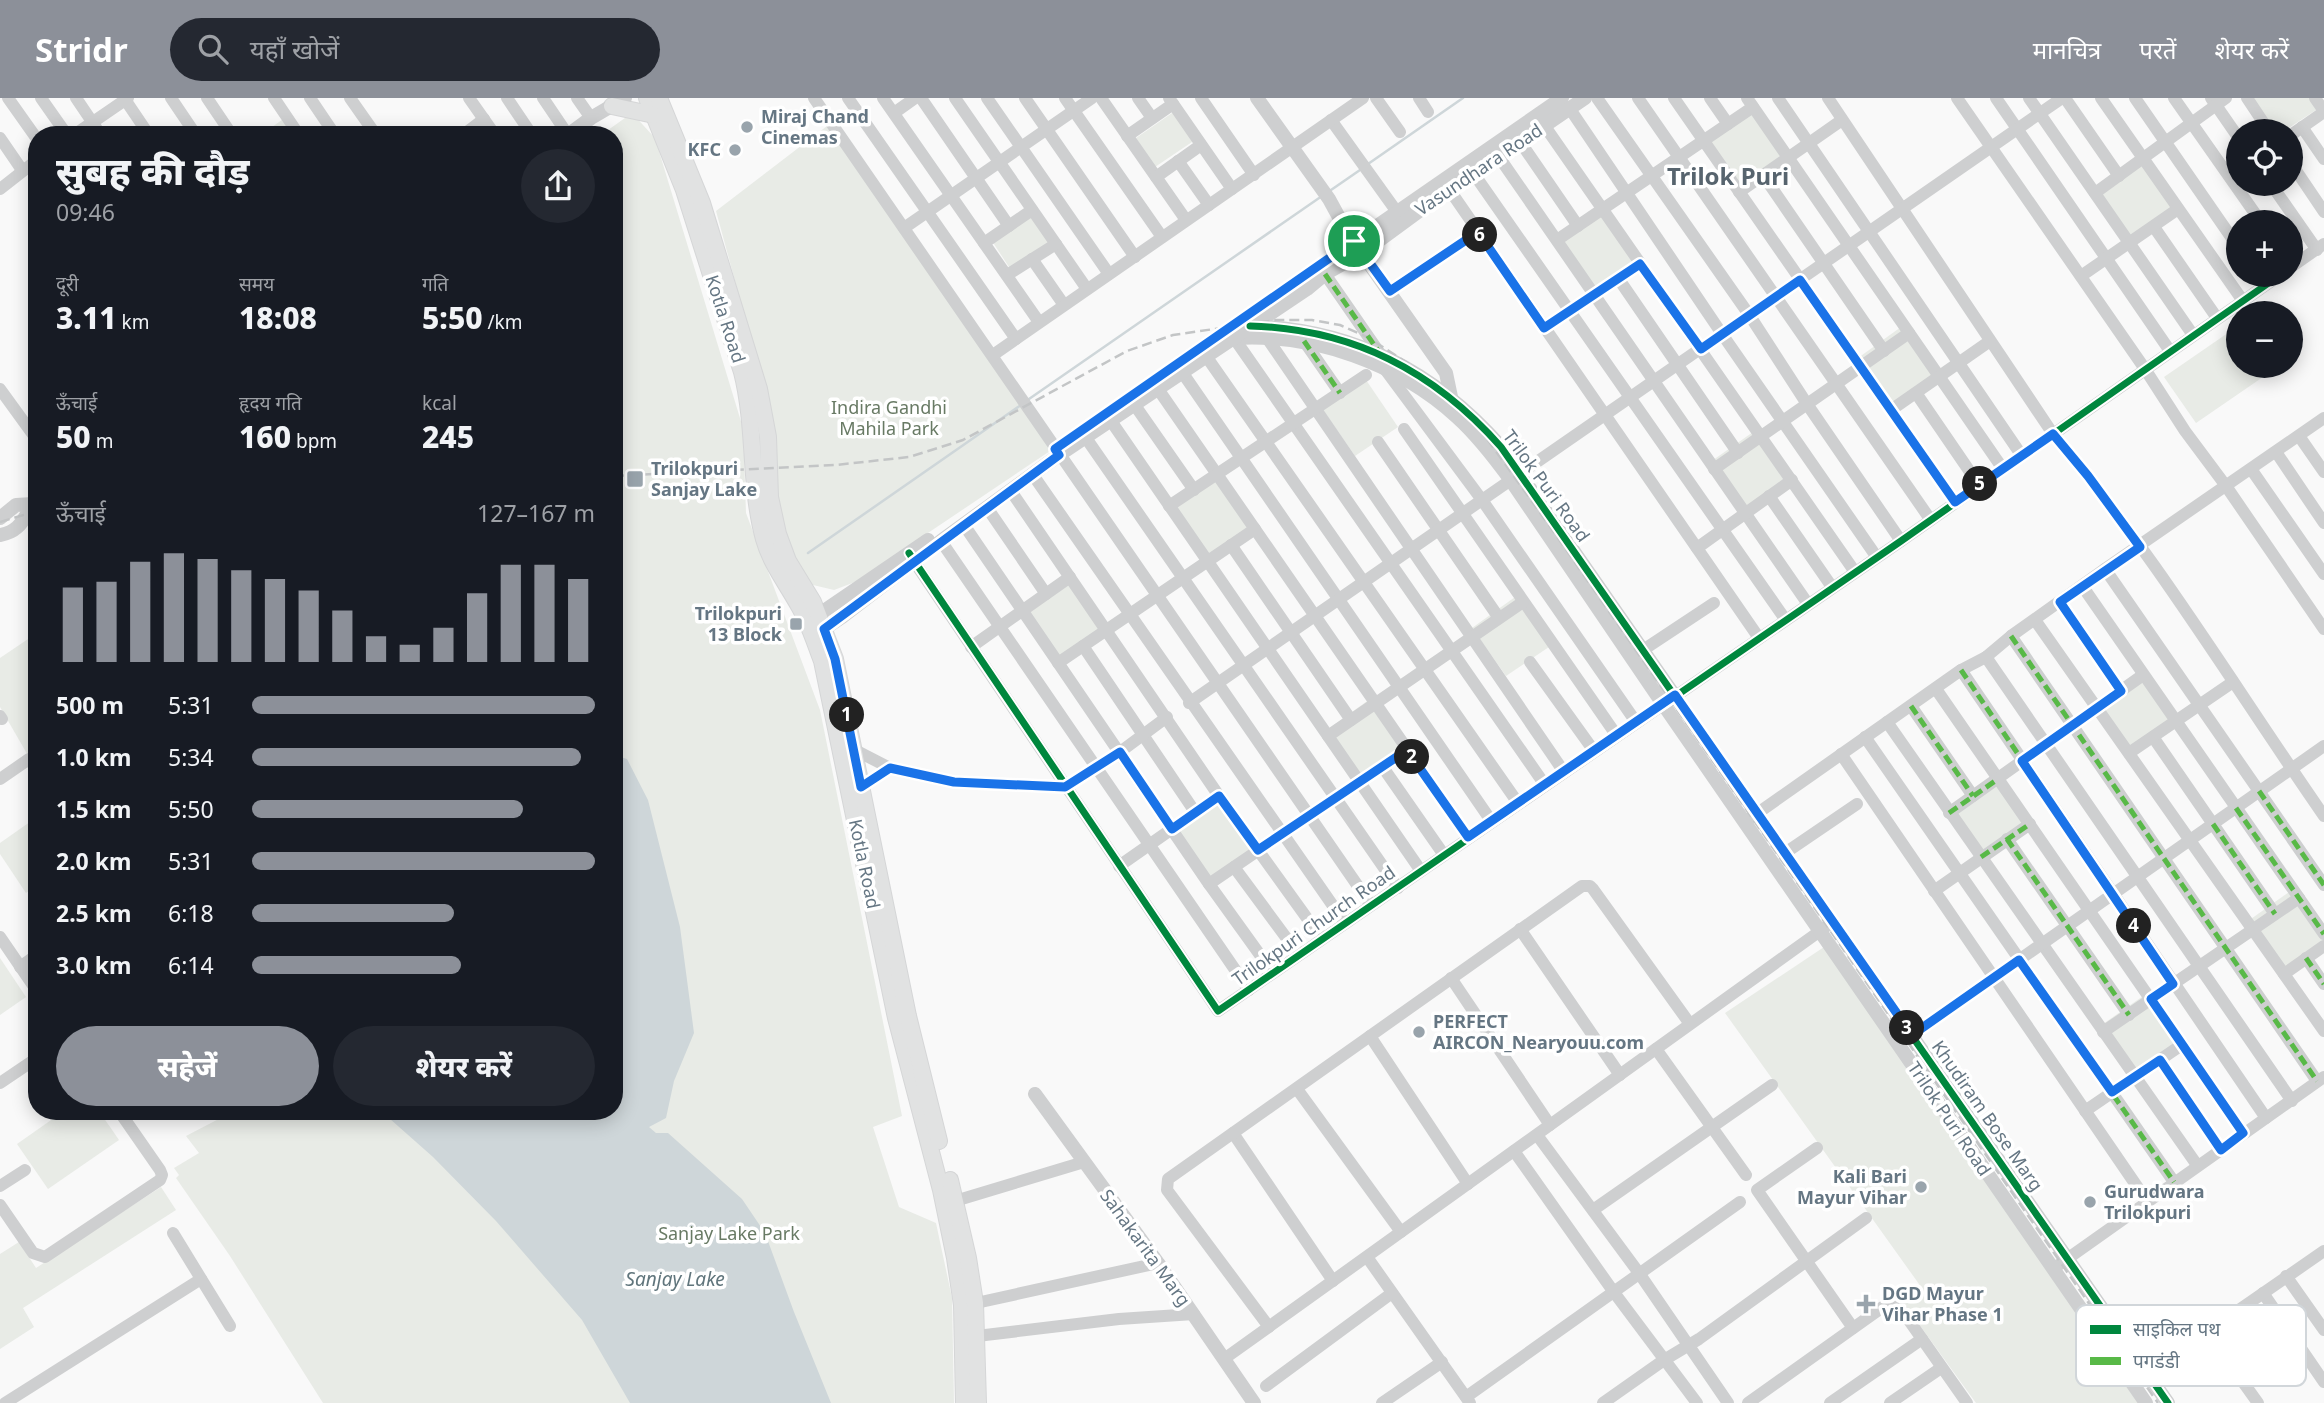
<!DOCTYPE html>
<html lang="hi">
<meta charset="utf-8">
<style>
:root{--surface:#171b24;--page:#242831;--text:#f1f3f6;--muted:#9ea1a6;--accent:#8c9099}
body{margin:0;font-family:"Noto Sans","Noto Sans Devanagari",sans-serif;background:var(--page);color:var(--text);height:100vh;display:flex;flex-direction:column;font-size:26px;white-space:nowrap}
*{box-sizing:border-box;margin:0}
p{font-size:23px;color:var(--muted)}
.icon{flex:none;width:38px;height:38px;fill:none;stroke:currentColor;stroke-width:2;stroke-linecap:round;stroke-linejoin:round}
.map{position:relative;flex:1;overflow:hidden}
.side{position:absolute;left:28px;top:28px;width:595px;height:994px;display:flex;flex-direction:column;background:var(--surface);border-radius:28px;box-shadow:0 4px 18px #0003}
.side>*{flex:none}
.fabs{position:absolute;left:2226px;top:21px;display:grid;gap:14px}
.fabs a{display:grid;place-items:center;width:77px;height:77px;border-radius:50%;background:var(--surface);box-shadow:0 4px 18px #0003;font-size:35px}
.pin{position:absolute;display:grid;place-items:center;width:60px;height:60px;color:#fff;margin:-30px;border:4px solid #fff;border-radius:50%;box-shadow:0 2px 7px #0007}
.km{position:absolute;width:35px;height:35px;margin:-18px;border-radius:50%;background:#222;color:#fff;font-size:19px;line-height:35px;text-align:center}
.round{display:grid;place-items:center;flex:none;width:74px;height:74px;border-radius:37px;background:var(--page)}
.summary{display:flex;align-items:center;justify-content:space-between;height:119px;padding:0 28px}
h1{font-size:38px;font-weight:800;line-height:52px}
.metrics{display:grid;grid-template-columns:repeat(3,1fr);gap:10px;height:119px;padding:7px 28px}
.metrics div{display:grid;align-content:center}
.metrics b{font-size:30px;font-weight:800}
.metrics small{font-size:19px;font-weight:400}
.metrics p{font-size:19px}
.chart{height:196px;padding:14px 28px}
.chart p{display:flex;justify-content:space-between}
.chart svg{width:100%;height:126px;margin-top:7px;stroke:var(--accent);stroke-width:6}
.button{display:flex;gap:14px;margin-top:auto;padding:14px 28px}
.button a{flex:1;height:80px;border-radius:42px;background:var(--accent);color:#fff;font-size:28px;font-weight:800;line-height:80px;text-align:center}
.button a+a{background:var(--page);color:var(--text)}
ul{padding:0 28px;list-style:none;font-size:23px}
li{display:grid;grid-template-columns:112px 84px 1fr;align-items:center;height:52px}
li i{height:18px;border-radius:9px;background:var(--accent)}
header{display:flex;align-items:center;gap:42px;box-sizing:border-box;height:98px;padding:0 35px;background:var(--accent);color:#fff}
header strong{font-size:33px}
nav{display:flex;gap:38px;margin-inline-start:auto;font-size:24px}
.search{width:490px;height:63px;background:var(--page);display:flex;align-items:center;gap:18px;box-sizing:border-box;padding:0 24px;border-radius:38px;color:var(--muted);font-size:26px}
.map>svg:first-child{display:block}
</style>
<header>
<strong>Stridr</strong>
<div class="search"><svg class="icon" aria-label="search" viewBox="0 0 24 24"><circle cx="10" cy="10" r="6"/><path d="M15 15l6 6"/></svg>यहाँ खोजें</div>
<nav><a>मानचित्र</a><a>परतें</a><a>शेयर करें</a></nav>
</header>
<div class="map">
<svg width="2324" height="1305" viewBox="0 0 2324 1305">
<rect width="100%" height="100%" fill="#f9f9f9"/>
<!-- green -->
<g fill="#e8ebe6">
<path d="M2248,0H2312L2319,10L2284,33H2271Z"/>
<path d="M1750,12L1784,61L1741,91L1707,42Z"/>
<path d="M1175,13L1195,42L1155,69L1136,40Z"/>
<path d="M632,15L655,40L743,330L746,415L820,612L902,1018L873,1029L899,1109L936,1125L952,1200L954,1305H323L230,1158L176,1080L179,1077L174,1070L199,1055L186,1038L234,1013H614V37H601Z"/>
<path d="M286,19L298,37H261Z"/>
<path d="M827,28L1053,351L855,484L834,492L813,487L801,478L781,431L763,286L716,113Z"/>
<path d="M2140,64L2174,114L2131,143L2097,95Z"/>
<path d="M1604,113L1638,163L1595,192L1561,144Z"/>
<path d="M1031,116L1051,145L1011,172L992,143Z"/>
<path d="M2238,228V268H2279L2196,325L2164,279Z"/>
<path d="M1901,229L1935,279L1891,308L1858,260Z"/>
<path d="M1364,279L1398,329L1355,358L1321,309Z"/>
<path d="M1756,332L1790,381L1746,411L1713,362Z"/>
<path d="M1217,380L1251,430L1207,459L1174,411Z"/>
<path d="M1070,482L1104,531L1061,561L1027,512Z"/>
<path d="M1515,499L1549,549L1506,578L1472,530Z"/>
<path d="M37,535V673L0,609V560Z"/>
<path d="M2139,574L2172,623L2129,653L2095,604Z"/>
<path d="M1370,601L1404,651L1360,680L1327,632Z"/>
<path d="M1994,677L2028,726L1984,756L1951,707Z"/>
<path d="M1220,700L1254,750L1210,779L1177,730Z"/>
<path d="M37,719V787L26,795L0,756V745Z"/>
<path d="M2292,792L2324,843L2282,872L2248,823Z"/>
<path d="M1827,847L2143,1305H1976L1900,1200L1919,1186L1725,915Z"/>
<path d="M0,860L26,899L0,917Z"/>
<path d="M2146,896L2180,945L2136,975L2103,926Z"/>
<path d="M64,1013H99L119,1042L48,1091L17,1046Z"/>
<path d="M161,1089L176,1112L23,1210L34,1229L0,1251V1156L19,1144L36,1170Z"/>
</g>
<!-- water -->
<path fill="#ced6d9" d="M614,657L627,661L648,702L680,829L694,935L674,983L666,1020L649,1029L656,1035H668L742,1101L765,1135L794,1214L831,1305H630L582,1222L496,1123L433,1059L381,1013H614Z"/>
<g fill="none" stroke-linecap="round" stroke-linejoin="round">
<!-- stream -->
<g stroke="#ced6d9" stroke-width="2.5">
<path d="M1368,66L1463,0"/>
<path d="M1331,92L1360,72"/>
<path d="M1029,301L1322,98"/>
<path d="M808,455L1021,307"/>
</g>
<!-- secondary casing -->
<g stroke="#d5d6d7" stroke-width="18">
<g id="secondary">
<path d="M647,0L684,92L742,274C756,329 749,387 764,441C771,466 787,486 799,508C809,525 815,545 822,563L896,920L941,1092L955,1160L962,1207L964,1305"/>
<path d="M659,0L702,105L759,291L768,339L770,399L778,436L788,463L813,504L835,561L908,918L939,1043"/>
<path d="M612,8L654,17"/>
<path d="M950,1082L968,1160L975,1205L978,1305"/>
</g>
</g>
<!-- minor -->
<g stroke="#cecfd0" stroke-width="12">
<path d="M8,0L37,41"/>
<path d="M41,0L67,37"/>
<path d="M76,0L101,37"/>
<path d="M124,0L149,37"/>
<path d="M171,0L196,37"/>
<path d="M207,0L232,37"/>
<path d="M274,0L299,37"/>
<path d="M310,0L335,37"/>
<path d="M350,0L376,37"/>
<path d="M469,0L495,37"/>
<path d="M507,0L532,37"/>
<path d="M543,0L568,37"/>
<path d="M577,0L591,20"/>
<path d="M814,0L1371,807"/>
<path d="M848,0L1016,241"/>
<path d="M883,0L1039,224"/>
<path d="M921,0L1009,128"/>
<path d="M955,0L1087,191"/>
<path d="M987,0L1109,176"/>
<path d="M1025,0L1135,159"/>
<path d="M1065,0L1162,139"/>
<path d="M1101,0L1186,122"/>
<path d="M1138,0L1152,20"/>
<path d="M1169,0L1232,91"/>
<path d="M1201,0L1254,77"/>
<path d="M1376,0L1400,34"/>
<path d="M1419,0L1428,14"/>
<path d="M1597,0L1750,218L1807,306L1901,443"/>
<path d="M1638,0L1930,421"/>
<path d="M1674,0L1955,404"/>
<path d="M1710,0L1728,26"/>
<path d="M1747,0L2003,371"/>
<path d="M1778,0L2022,358"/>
<path d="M1828,0L2053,336C2154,455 2235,590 2324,718"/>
<path d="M1957,0L2145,271L2185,333L2226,388L2324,531"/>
<path d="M1996,0L2170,253"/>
<path d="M2029,0L2193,237"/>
<path d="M2065,0L2119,78"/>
<path d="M2101,0L2243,203"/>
<path d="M2135,0L2238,149"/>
<path d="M2174,0L2261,124"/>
<path d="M2211,0L2238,39"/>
<path d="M2247,0L2269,33"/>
<path d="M2315,0L2324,13"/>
<path d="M1570,11L1722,236L1876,458"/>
<path d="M894,15L915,0"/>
<path d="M1331,22L1402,121"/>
<path d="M1544,27L1855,474"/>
<path d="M2302,29L2324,61"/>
<path d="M74,37L128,0"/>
<path d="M463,37L484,21"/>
<path d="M2291,37L2324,14"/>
<path d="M1127,38L1173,6"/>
<path d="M0,40L22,72"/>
<path d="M1521,45L1578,128"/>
<path d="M1499,59L1808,506"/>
<path d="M1178,63L1209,107"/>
<path d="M2291,65L2324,114"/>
<path d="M1474,76L1785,521"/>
<path d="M1763,77L1884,253"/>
<path d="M1156,79L1201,47"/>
<path d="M2271,86L2317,152"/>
<path d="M0,91L37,62"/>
<path d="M1449,91L1759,540"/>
<path d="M1739,94L1842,22"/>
<path d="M2095,95L2226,0"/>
<path d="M2154,129L2217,220"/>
<path d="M904,130L1092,0"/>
<path d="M1557,142L1753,9"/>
<path d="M984,145L1032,112"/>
<path d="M1032,161L1064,207"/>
<path d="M2291,169L2324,146"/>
<path d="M1325,176L1381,257L1384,270L1482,402L1636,624"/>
<path d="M1007,177L1056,146"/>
<path d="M2081,178L2178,111"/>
<path d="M1618,180L1738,355"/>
<path d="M1390,193L1478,134"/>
<path d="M1544,230L1640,166"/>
<path d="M1234,240L1545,687"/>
<path d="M1267,240L1564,674"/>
<path d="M1304,243L1340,295"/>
<path d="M993,257L1363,0"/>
<path d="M1206,258L1518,705"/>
<path d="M1182,274L1492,724"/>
<path d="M0,291L37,342"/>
<path d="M1158,291L1468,739"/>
<path d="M1916,295L1979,387"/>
<path d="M1134,306L1194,392"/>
<path d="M1891,312L1990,243"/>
<path d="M1111,323L1421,773"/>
<path d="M1404,331L1617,638"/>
<path d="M2299,338L2324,374"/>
<path d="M1086,340L1398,790"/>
<path d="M1378,344L1499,520"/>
<path d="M2276,354L2324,425"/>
<path d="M1714,371L1909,235"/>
<path d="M2251,371L2324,476"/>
<path d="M1033,377L1345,825"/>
<path d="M1011,393L1219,698L1322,841"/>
<path d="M1769,398L1832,489"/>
<path d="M1169,408L1366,277"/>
<path d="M988,411L1046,496"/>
<path d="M964,427L1209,786L1273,875"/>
<path d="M941,443L1249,892"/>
<path d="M1231,447L1351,622"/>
<path d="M1697,450L1792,382"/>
<path d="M909,456L1218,913L1901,443L2280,177"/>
<path d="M2105,471L2324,787"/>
<path d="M2083,489L2324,836"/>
<path d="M2060,504L2121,593"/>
<path d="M2035,522L2324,933"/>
<path d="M2011,538L2317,983"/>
<path d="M1083,548L1195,714"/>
<path d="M971,549L1070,479"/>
<path d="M1643,552L1714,505"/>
<path d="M1986,559L2292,1003"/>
<path d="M1530,564L1594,653"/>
<path d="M1058,565L1255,431"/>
<path d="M1961,572L2266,1020"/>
<path d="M1936,591L2243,1035"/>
<path d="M1189,605L2062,0"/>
<path d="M1911,608L1973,698"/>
<path d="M0,618L2,621"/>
<path d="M1887,624L2197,1067"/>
<path d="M1328,638L1523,504"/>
<path d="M1865,639L2174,1084"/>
<path d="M2153,639L2275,816"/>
<path d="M855,652L890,670L954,684L1065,689L1120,654L1167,619"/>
<path d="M2129,655L2233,584"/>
<path d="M1841,656L2147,1103"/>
<path d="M1382,668L1444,757"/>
<path d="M0,681L29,661L37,672"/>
<path d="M861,689L890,670"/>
<path d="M1949,715L2143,577"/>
<path d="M1745,724L1961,572L1986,559L2011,538L2105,471L2324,320"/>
<path d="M2007,741L2129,917"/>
<path d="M1785,755L1857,706"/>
<path d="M1119,768L1219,698"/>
<path d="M1234,769L1299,857"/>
<path d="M1209,786L1407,651"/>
<path d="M1934,793L2030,726"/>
<path d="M1520,831L1620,977"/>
<path d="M0,839L37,893"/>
<path d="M2306,860L2324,886"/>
<path d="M20,869L37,857"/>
<path d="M2284,876L2324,848"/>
<path d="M1451,880L1550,1027"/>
<path d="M2103,934L2299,800"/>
<path d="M1912,937L2324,648"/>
<path d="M1370,938L1468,1086"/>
<path d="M1656,951L1746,1077"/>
<path d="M2160,962L2221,1052"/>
<path d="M0,985L37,960"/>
<path d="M1297,991L1401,1134"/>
<path d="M2085,1013L2183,946"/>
<path d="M1233,1035L1333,1183"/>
<path d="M1537,1037L1639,1175L1728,1305"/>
<path d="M1817,1050L1757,1092L1853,1230"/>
<path d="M1514,1053L1613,1193L1697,1305"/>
<path d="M0,1088L25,1072"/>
<path d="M955,1103L1084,1064"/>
<path d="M0,1107L33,1155L45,1159L160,1082L162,1077L160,1072L119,1013"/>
<path d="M1593,1112L1772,987"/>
<path d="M173,1135L230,1228"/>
<path d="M1367,1159L1470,1305"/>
<path d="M2053,1171L2324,979"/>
<path d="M2286,1178L2324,1232"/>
<path d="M2263,1195L2324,1284"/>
<path d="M967,1207L1158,1165"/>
<path d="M1269,1229L1167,1092L1168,1081L1582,788H1590L1593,791L1690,926"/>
<path d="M977,1238L1119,1221L1194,1216"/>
<path d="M1224,1261L1827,828"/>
<path d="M1266,1288L1392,1195"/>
<path d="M1466,1299L1740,1104"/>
<path d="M5,1305L201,1181"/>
<path d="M1382,1305L1442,1264"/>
<path d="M1603,1305L1664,1262L1699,1241L1866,1120"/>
<path d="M1748,1305L1894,1201L1967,1305"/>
<path d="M1830,1305L1922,1241"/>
<path d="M1890,1305L1941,1270"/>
<path d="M2258,1305L2210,1238V1232L2324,1153"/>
</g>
<!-- tertiary -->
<g stroke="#cecfd0" stroke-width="14">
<path d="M1257,0L1329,101L1347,134L1446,275L1451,299L1450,303"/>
<path d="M568,37L591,20L625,0"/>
<path d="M1250,228C1353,231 1434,273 1501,349L2168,1305"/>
<path d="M1234,240C1314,235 1398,265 1457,319C1477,337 1494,359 1510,381L1663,606L2146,1305"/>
<path d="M1182,263L1562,0"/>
<path d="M0,420L16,407L33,406"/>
<path d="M0,437C24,433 24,415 37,403"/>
<path d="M812,527L818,517L928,442"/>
<path d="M813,531H824L842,519L941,443L1059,357L1307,191L1325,176L1362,155L1449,91L1474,76L1585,0"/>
<path d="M1035,996L1158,1165L1254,1305"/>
</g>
<!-- secondary -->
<use href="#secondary" stroke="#e1e2e2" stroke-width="16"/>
<!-- rail -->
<g stroke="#c3c5c6" stroke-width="2.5" stroke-dasharray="10 5" stroke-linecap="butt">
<path d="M614,378L836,367L909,359L963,342L1127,253L1173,237L1276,222H1312L1340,227L1367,239L1417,271L1477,327L1551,430L2158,1305"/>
<path d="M0,424L37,413"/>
</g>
<!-- quiet -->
<g stroke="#58b947" stroke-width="5" stroke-dasharray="10 5" stroke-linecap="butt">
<path d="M1325,176L1379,254"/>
<path d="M1304,243L1340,295"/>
<path d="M2011,538L2317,983"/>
<path d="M1961,572L2113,796"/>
<path d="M1911,608L1973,698"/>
<path d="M2259,693L2324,787"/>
<path d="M2236,710L2324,836"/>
<path d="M1949,715L1998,681"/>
<path d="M2213,726L2275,816"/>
<path d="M2007,741L2129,917"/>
<path d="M1981,759L2030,726"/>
<path d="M2306,860L2324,886"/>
<path d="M2019,862L2174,1084"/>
<path d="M2160,962L2221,1052"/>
</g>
<!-- cycleway casing -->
<g stroke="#fff" stroke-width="11">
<g id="cycleway">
<path d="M1250,228C1353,231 1434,273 1501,349L2168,1305"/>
<path d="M909,455L1218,913L1901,443L2280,177"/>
</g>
</g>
<!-- cycleway -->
<use href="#cycleway" stroke="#00873e" stroke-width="7"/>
</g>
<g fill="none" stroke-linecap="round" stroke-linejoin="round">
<!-- route casing -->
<g stroke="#fff" stroke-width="14">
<path id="route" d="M1478,134L1544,230L1640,166L1701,251L1800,182L1955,404L2053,336L2088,378L2140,449L2060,504L2121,593L2022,663L2173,886L2151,901L2243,1035L2221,1052L2160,962L2112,994L2019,862L1912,937L1675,597L1468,739L1407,652L1258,752L1219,698L1172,731L1120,654L1065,689L954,684L890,670L861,689L835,561L824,531L1059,357L1055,351L1354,143L1390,193Z"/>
</g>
<!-- route -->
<use href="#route" stroke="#1a73e8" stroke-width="9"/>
</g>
<!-- markers -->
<g fill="#99a4ac" stroke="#fff" stroke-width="2.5">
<circle cx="747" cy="29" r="7"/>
<circle cx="735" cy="52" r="7"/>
<rect x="626" y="372" width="18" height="18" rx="3.5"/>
<rect x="789" y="519" width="14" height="14" rx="3.5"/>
<circle cx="1419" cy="934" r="7"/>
<circle cx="1921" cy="1089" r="7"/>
<circle cx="2090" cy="1104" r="7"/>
<path d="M1862.5 1195.5h7v7h7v7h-7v7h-7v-7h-7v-7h7z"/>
</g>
<g text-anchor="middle" stroke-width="7" stroke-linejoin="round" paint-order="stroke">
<!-- poi labels -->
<g font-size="18" font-weight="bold" fill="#657683" stroke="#fff" text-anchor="start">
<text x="761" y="25">Miraj Chand<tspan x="761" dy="21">Cinemas</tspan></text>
<text x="721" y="58" text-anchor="end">KFC</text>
<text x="651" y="377">Trilokpuri<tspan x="651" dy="21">Sanjay Lake</tspan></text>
<text x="782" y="522" text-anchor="end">Trilokpuri<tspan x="782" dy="21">13 Block</tspan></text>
<text x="1433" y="930">PERFECT<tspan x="1433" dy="21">AIRCON_Nearyouu.com</tspan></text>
<text x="1907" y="1085" text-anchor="end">Kali Bari<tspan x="1907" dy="21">Mayur Vihar</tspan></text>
<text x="2104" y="1100">Gurudwara<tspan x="2104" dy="21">Trilokpuri</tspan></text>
<text x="1882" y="1202">DGD Mayur<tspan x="1882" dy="21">Vihar Phase 1</tspan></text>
</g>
<!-- street labels -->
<g font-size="18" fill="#657683" stroke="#fff">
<text transform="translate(1479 72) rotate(-34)" y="6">Vasundhara Road</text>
<text transform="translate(725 221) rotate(72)" y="6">Kotla Road</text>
<text transform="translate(1546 388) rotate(54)" y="6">Trilok Puri Road</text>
<text transform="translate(864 766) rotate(78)" y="6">Kotla Road</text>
<text transform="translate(1314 828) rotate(-35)" y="6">Trilokpuri Church Road</text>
<text transform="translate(1987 1018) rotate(55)" y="6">Khudiram Bose Marg</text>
<text transform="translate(1949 1021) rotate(56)" y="6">Trilok Puri Road</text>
<text transform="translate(1145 1150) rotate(54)" y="6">Sahakarita Marg</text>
</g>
<!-- park labels -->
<g font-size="18" fill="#687a64" stroke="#fff">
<text x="889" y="316">Indira Gandhi<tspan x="889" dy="21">Mahila Park</tspan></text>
<text x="729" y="1142">Sanjay Lake Park</text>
</g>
<!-- water labels -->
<g font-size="19" font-style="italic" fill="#60757c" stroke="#fff">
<text x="675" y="1188">Sanjay Lake</text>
</g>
<!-- district labels -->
<g font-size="24" font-weight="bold" fill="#57646e" stroke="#fff">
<text x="1728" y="87">Trilok Puri</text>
</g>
</g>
<!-- legend -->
<rect x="2076" y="1207" width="230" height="81" rx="10" fill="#fff" stroke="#d1d6da" stroke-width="2"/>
<rect x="2090" y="1227" width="31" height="9" fill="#00873e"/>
<rect x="2090" y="1259" width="31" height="8" fill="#58b947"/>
<g font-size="19" fill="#657683">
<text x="2133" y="1238">साइकिल पथ</text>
<text x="2133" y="1270">पगडंडी</text>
</g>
</svg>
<div class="fabs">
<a><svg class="icon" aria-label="locate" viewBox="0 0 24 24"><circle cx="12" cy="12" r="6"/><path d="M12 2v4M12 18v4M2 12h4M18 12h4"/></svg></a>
<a>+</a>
<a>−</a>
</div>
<div class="pin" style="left:1354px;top:143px;background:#1e9e55"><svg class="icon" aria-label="arrive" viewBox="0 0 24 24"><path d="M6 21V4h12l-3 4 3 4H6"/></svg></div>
<b class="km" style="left:847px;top:617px">1</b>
<b class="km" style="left:1412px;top:659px">2</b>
<b class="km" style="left:1907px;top:930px">3</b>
<b class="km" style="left:2134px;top:828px">4</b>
<b class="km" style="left:1980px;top:386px">5</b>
<b class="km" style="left:1480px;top:137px">6</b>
<section class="side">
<div class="summary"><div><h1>सुबह की दौड़</h1><p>09:46</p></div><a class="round"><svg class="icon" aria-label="share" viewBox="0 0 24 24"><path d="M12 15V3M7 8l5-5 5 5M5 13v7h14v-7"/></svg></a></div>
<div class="metrics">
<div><p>दूरी</p><b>3.11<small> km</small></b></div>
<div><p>समय</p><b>18:08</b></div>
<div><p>गति</p><b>5:50<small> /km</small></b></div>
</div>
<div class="metrics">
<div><p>ऊँचाई</p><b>50<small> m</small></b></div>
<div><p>हृदय गति</p><b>160<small> bpm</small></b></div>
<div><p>kcal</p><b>245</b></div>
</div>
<div class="chart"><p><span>ऊँचाई</span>127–167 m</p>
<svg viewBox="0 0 160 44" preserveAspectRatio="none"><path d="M5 44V18M15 44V16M25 44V9M35 44V6M45 44V8M55 44V12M65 44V15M75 44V19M85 44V26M95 44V35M105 44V38M115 44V32M125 44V20M135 44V10M145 44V10M155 44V15"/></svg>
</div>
<ul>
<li><b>500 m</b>5:31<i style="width:100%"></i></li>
<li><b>1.0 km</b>5:34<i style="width:96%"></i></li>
<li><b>1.5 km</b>5:50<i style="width:79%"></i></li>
<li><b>2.0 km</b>5:31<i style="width:100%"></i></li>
<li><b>2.5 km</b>6:18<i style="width:59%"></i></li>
<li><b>3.0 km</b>6:14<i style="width:61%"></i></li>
</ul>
<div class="button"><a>सहेजें</a><a>शेयर करें</a></div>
</section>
</div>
